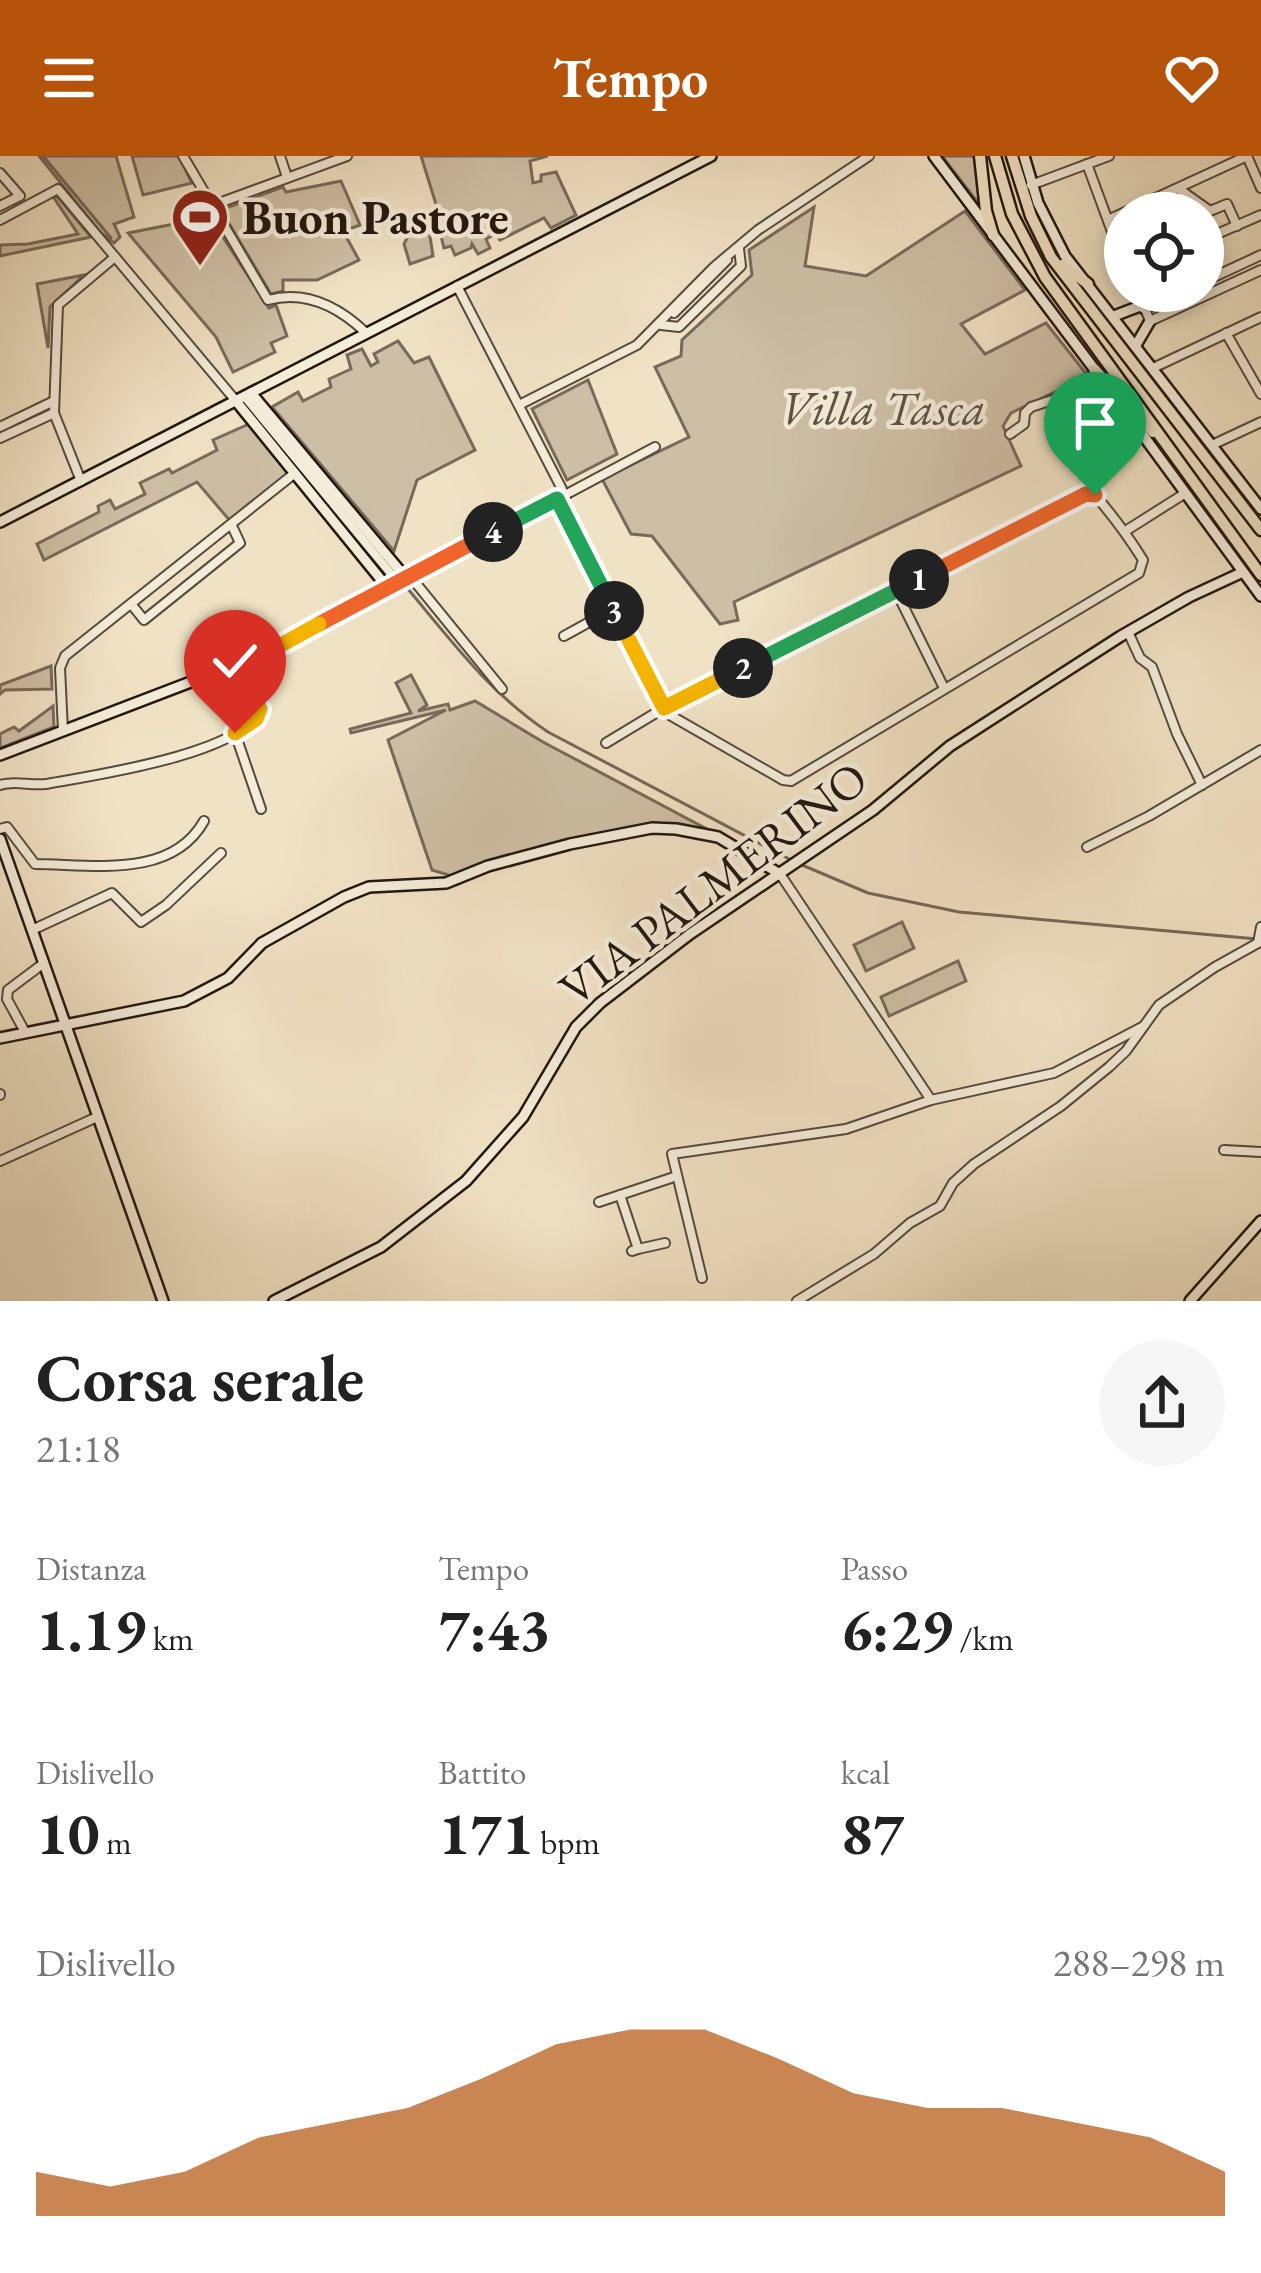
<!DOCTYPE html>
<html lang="it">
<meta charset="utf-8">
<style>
:root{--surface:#fff;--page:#f6f6f6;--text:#222;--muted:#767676;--accent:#b45309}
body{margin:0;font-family:"EB Garamond",serif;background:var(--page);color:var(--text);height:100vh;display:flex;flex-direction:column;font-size:45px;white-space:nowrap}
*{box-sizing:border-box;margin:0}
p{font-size:39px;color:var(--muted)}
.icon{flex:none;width:66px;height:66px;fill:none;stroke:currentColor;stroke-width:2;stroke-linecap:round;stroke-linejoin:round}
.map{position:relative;height:1145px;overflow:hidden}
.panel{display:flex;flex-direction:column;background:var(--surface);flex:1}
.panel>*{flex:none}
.tools{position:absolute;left:1104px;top:36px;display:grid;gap:24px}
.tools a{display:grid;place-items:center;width:120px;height:120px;border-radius:50%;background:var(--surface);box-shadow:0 6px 18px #0003;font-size:60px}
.pin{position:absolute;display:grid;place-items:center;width:102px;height:102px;color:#fff;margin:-123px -51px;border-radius:50% 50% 50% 0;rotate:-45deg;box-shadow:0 0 12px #0007}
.pin .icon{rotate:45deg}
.km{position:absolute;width:60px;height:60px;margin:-30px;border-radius:50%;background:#222;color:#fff;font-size:33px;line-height:60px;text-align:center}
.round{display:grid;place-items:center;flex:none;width:126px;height:126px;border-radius:63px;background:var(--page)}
.head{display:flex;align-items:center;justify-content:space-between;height:204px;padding:0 36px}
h1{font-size:66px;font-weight:700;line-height:90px}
.stats{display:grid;grid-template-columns:repeat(3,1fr);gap:18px;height:204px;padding:12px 36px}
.stats div{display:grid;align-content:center}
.stats b{font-size:60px;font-weight:700}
.stats small{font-size:33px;font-weight:400}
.stats p{font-size:33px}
.chart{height:336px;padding:24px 36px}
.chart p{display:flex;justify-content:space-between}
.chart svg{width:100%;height:216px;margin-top:12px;fill:var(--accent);opacity:.7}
header{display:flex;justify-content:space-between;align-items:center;height:156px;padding:0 36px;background:var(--accent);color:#fff;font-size:54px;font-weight:700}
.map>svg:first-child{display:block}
</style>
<header><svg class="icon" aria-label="menu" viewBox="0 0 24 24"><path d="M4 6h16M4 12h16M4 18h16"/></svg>Tempo<svg class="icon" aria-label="heart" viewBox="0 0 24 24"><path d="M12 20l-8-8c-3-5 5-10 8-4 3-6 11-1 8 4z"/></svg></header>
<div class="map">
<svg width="1261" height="1145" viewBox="0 0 1261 1145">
<rect width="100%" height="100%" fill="#f0e2c4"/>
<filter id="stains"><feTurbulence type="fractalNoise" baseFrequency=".00167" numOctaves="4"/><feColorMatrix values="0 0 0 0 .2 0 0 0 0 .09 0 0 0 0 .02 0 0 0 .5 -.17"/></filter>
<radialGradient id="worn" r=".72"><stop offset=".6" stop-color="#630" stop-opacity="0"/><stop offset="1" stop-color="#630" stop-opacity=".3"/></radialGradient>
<!-- green -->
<g fill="#cdbfa5" stroke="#786a5a" stroke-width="3">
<path d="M39,0H116L134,61L114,68L120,81L114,87L101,77Z"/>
<path d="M132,0H179L192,27L143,39Z"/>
<path d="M421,0H548L530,5L533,27L541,25V19L556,16L576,59L551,72L544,62L500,84L496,78L486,83L490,92L478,98L472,88L471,92L455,99L451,90L444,92L440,76L444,74Z"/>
<path d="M942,0H977L982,52Z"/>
<path d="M341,25L360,69L343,75L359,104L317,124H283V135L271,138L221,54L283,31L286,36Z"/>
<path d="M57,40L91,81L0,100V89L28,88L78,78L54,42Z"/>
<path d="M814,51L805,110L866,120L965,55L1025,134L961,168L985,198L1046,167L1088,220L1011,257L1003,270L1021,310L734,446L738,464L720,468L652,380L631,378L602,323L689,281L655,211L681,200L682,184L752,119L749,94Z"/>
<path d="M210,61L269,152L276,149L287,180L271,187L275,196L233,216L216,181L128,77Z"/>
<path d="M428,68L433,100L410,108L404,88L409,78Z"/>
<path d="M84,119L50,151L48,192L37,128Z"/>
<path d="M398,185L414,207L429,201L475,294L417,324L394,395L272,251L298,236L303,245L331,231L329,223L351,213L347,199L362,193L371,210L378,206L374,198Z"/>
<path d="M588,224L617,298L567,324L532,253Z"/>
<path d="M249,268L290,316L231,366L197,326L44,404L37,388L99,356L98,350L110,344L115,353L145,338L140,327L169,313L172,317L217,294L213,284Z"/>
<path d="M51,510L52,533L5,534L0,538V529Z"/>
<path d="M411,519L427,549L418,555L448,548L450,554L475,545L543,586L703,671L627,677L458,722L432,714L388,584L446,554L351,577L350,573L411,557L396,527Z"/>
<path d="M53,550L54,571L0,592V578L14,571L19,575Z"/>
<path d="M902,766L914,792L866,815L854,789Z"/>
<path d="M958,805L966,825L889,860L881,841Z"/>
</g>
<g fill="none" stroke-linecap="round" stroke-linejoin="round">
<!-- stream -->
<g stroke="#746757" stroke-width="3">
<path d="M43,0L111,82"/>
<path d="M408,433C452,486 491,538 548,576L793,705"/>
<path d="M802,709L868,737L959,756L1257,783"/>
</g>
<!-- street casing -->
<g stroke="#56493d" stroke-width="12">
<g id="street">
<path d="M183,0L268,144C306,134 339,151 366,177"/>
<path d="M280,0L287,21"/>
<path d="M1247,0L1261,32"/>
<path d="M1087,8L1125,111"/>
<path d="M0,17L20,40L0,50"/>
<path d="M1031,29L1109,0"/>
<path d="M1179,33L1210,55L1227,48L1237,70"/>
<path d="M211,50L347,0"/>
<path d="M0,64L58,33L236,245"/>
<path d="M1108,64L1247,0"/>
<path d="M1203,84L1261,59"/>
<path d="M1203,126L1261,99"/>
<path d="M457,130L565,339L655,291"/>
<path d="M1134,135L1140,150"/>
<path d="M1183,135L1145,153L1150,165L1261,114"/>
<path d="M674,157L727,104"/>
<path d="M661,169L679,171L741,110L739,93"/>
<path d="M1226,177L1261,238"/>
<path d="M1153,212L1261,161"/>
<path d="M245,241L397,425"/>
<path d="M519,249L637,189L714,111L758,74L869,0"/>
<path d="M0,271L54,245"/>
<path d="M1010,278L1024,268L1025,257L1031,251L1083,234L1100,222"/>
<path d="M0,282L54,257"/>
<path d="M1212,289L1261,266"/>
<path d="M81,325L54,257L58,149L115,101"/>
<path d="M557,343L664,552L668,558L783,624L791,625L1139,417L1143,404C1128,380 1114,361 1095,339L1086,338L664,552L606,587"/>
<path d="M1127,374L1184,338"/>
<path d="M410,420L502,533"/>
<path d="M896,435L944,532"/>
<path d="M132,449L144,464L240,387L232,370"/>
<path d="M1128,476L1140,502L1152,511L1177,578L1202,629"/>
<path d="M564,480L613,453"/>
<path d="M63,575L60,512L65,500L295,317"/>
<path d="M235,577L261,653"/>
<path d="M0,629C15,624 30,630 46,628C90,620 244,598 260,553L228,512"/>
<path d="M0,673L7,671L35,708C90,708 171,724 204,665"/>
<path d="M1087,691L1149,660L1261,594"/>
<path d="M780,718L931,944"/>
<path d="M32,774L112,737L141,766L166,749L221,697"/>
<path d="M25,876L7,843L8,834L44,807"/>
<path d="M0,938V939"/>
<path d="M1224,994L1261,996"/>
<path d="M0,1005L97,961"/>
<path d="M620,1039L638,1093L632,1095"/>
<path d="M599,1046L677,1020"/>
<path d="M638,1093L665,1087"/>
<path d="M702,1122L672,998L846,973L931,944L1054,917L1142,871"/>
<path d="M797,1145L874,1098L910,1067L940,1050L953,1027L974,1008L1061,950L1109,911L1126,895L1159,849L1215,811L1258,787L1261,771"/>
</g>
</g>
<!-- secondary casing -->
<g stroke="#231610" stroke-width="14">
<g id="secondary">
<path d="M934,0L1098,218"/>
<path d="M1024,0L1038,47L1065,100L1261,353"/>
<path d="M1114,160L1140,150L1145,153"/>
<path d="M1136,189L1150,165"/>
<path d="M251,237L405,421"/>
<path d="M1115,241L1261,440"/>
<path d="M236,245L387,431"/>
<path d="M0,366L711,0"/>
<path d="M0,599L261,499L565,339"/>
<path d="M0,683L163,1145"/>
<path d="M0,882L184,845L228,822L262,787L344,741L369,731L446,727L488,710L570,688L652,672L676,673L718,681L780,718"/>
<path d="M274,1145L381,1091L466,1025L523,961L576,871L600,847L690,778L873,654L950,590L1121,480L1189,441L1243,416"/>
<path d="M1190,1145L1261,1065"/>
</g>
</g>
<!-- primary casing -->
<g stroke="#231610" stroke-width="15">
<g id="primary">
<path d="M980,0L986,55L993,79"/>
<path d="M995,0L1012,58L1045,121L1261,419"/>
<path d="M1012,0L1031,60L1051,101L1261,374"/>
<path d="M1062,109L1088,128"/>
<path d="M1094,213L1153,276"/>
</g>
</g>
<!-- street -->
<use href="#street" stroke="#f5ecd9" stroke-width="8"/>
<!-- secondary -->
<use href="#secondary" stroke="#f5ecd9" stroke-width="9"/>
<!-- primary -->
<use href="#primary" stroke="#f0e2c4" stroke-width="10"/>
</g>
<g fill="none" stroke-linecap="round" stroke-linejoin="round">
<!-- split-1 casing -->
<g stroke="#fff" stroke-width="24">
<path id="split-1" d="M919,423L1086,338L1095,339"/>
</g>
<!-- split-2 casing -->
<g stroke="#fff" stroke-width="24">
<path id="split-2" d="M743,512L919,423"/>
</g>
<!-- split-3 casing -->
<g stroke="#fff" stroke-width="24">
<path id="split-3" d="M614,455L664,552L743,512"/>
</g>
<!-- split-4 casing -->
<g stroke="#fff" stroke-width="24">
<path id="split-4" d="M493,376L557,343L614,455"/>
</g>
<!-- split-5 casing -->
<g stroke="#fff" stroke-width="24">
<path id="split-5" d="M319,468L493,376"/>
</g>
<!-- split-6 casing -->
<g stroke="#fff" stroke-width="24">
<path id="split-6" d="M235,577L256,563L260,553L228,512L261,500L319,468"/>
</g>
<!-- split-1 -->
<use href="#split-1" stroke="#f0652b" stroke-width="15"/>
<!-- split-2 -->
<use href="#split-2" stroke="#22a559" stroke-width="15"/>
<!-- split-3 -->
<use href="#split-3" stroke="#f5b400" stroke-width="15"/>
<!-- split-4 -->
<use href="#split-4" stroke="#22a559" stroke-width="15"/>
<!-- split-5 -->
<use href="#split-5" stroke="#f0652b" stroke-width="15"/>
<!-- split-6 -->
<use href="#split-6" stroke="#f5b400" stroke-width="15"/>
</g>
<!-- icons -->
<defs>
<g id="stadium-pin" transform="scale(3)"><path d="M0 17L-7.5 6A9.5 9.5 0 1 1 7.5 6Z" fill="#8f2418" stroke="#f5ecd9"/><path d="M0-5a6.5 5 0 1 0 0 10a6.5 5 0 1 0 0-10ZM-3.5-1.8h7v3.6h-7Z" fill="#fff"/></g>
</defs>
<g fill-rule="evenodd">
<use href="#stadium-pin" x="200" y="61"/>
</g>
<g text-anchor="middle" stroke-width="9" stroke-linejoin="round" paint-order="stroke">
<!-- poi labels -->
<g font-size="48" font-weight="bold" fill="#231610" stroke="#f5ecd9" text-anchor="start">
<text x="242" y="78">Buon Pastore</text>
</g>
<!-- park labels -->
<g font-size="48" font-style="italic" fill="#5e5144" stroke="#f5ecd9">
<text x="883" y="269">Villa Tasca</text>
</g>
<!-- street labels -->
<g font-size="48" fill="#231610" stroke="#f5ecd9">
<text transform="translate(713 727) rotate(-37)" y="17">VIA PALMERINO</text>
</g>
</g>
<rect width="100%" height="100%" filter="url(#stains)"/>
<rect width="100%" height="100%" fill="url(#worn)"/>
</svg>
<div class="tools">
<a><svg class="icon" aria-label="locate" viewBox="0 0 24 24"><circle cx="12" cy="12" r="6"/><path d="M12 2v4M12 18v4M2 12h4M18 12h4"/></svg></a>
</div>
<div class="pin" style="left:1095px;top:339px;background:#1e9e55"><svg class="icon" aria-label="arrive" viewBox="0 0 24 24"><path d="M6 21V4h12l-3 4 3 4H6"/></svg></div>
<div class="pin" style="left:235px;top:577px;background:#d93025"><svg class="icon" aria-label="check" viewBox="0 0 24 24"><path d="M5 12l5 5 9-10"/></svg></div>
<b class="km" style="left:919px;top:423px">1</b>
<b class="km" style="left:743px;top:512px">2</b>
<b class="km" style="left:614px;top:455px">3</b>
<b class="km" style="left:493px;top:376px">4</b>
</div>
<section class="panel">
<div class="head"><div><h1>Corsa serale</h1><p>21:18</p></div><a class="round"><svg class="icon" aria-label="share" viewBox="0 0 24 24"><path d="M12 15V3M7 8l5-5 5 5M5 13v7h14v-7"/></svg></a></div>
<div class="stats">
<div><p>Distanza</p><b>1.19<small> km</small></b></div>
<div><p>Tempo</p><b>7:43</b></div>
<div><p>Passo</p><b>6:29<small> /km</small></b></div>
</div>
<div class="stats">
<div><p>Dislivello</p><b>10<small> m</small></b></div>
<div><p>Battito</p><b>171<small> bpm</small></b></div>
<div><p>kcal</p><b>87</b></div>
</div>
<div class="chart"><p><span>Dislivello</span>288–298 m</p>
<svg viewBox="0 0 160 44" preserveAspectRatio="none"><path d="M0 44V35L10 38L20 35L30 28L40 25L50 22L60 16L70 9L80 6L90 6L100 12L110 19L120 22L130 22L140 25L150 28L160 35V44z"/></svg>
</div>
</section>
